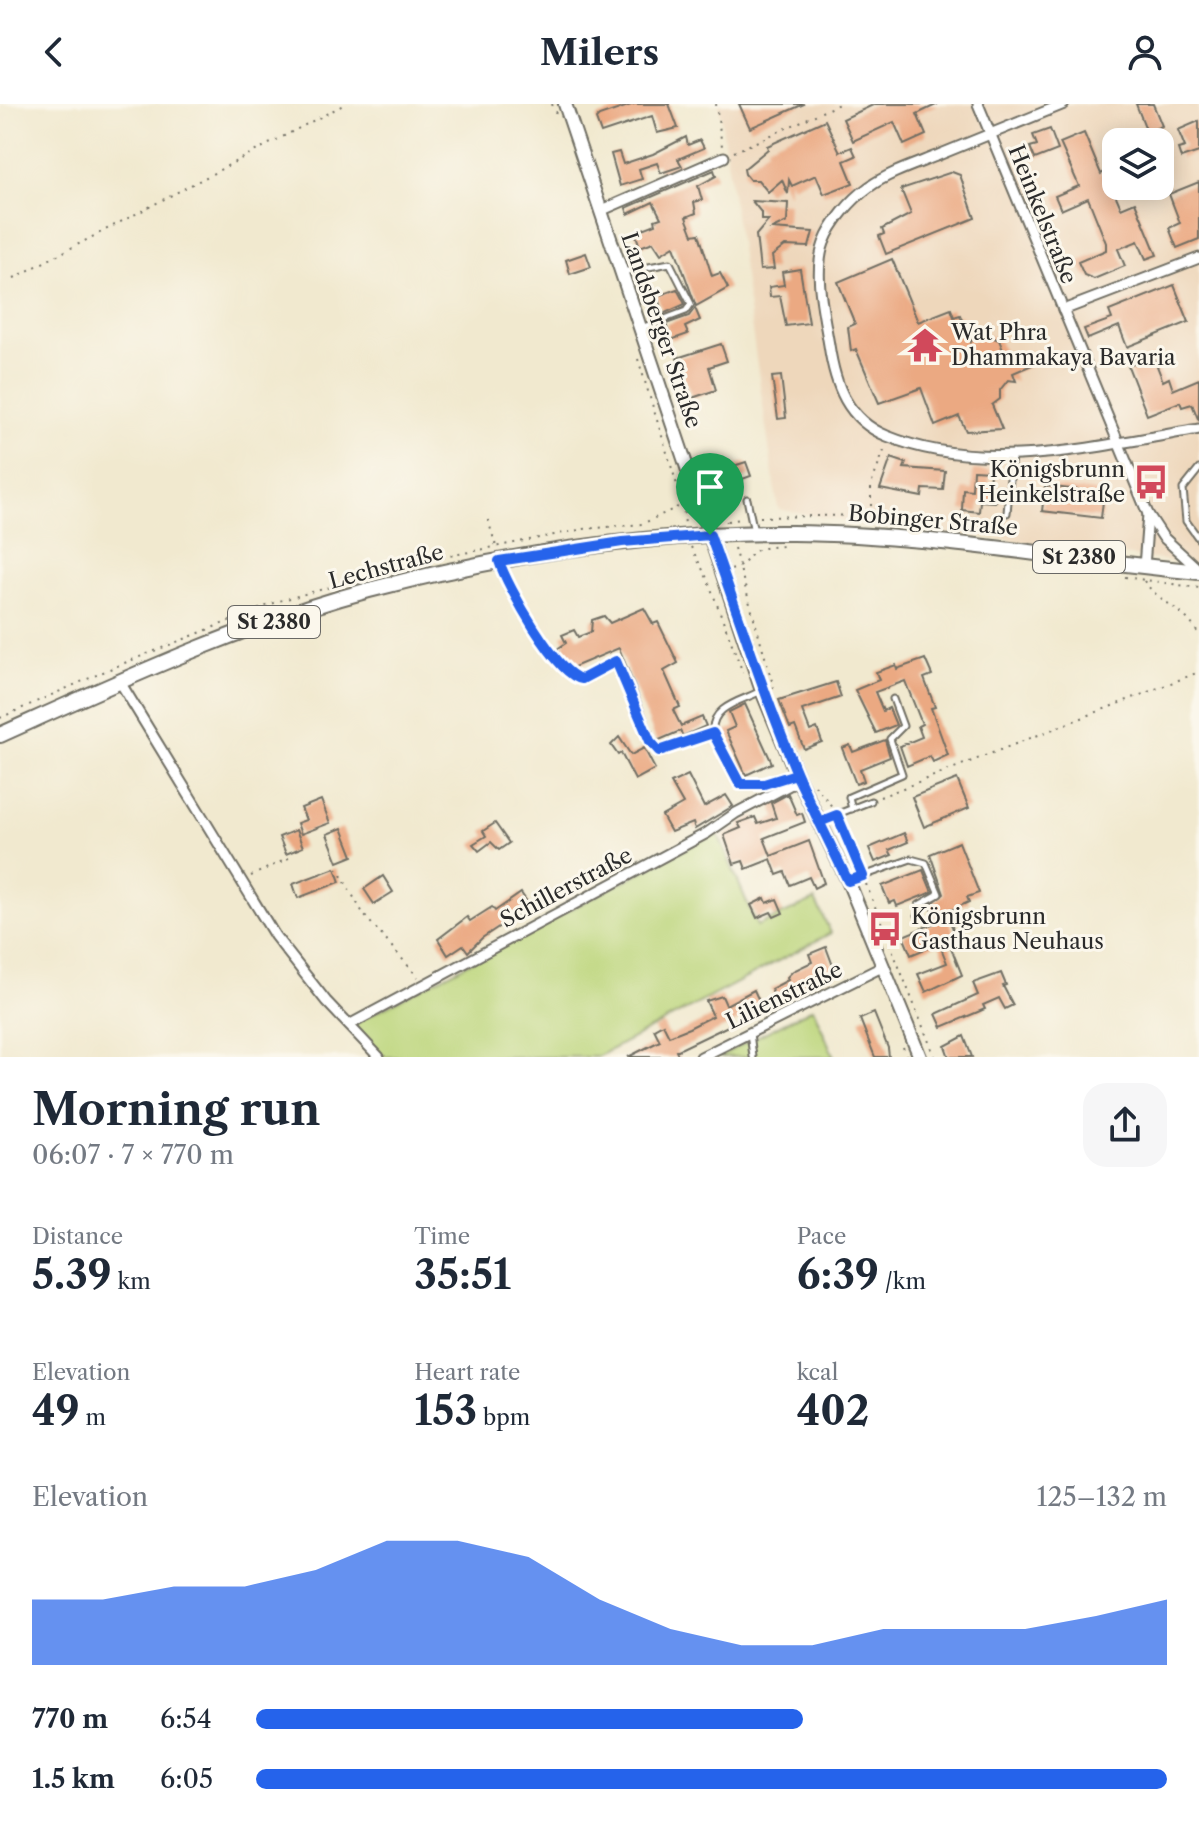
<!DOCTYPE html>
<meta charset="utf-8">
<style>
:root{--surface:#fff;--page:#f6f6f7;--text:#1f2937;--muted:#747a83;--accent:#2563eb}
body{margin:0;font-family:"Libre Caslon Text",serif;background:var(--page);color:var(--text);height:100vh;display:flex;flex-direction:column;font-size:30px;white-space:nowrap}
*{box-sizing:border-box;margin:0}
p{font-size:26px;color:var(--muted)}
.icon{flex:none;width:44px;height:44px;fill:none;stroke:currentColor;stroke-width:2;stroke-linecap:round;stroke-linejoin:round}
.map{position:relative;height:953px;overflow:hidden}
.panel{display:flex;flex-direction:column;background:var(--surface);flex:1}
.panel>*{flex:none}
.tools{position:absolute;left:1102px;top:24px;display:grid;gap:16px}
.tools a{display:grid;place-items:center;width:72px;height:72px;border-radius:16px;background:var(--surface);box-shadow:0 4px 20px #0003;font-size:40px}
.pin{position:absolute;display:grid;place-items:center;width:68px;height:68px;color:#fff;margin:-82px -34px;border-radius:50% 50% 50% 0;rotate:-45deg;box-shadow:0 0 8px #0007}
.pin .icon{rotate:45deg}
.round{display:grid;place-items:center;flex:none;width:84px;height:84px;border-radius:24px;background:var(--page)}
.summary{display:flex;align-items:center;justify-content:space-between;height:136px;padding:0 32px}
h1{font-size:44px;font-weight:700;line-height:60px}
.metrics{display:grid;grid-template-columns:repeat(3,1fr);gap:12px;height:136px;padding:8px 32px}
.metrics div{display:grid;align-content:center}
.metrics b{font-size:40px;font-weight:700}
.metrics small{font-size:22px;font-weight:400}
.metrics p{font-size:22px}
.chart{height:224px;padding:16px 32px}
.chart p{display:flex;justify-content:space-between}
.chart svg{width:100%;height:144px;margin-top:8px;fill:var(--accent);opacity:.7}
ul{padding:0 32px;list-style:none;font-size:26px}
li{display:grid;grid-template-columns:128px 96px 1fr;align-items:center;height:60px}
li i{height:20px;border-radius:10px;background:var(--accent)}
header{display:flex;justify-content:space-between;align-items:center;height:104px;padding:0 32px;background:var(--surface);font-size:36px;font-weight:700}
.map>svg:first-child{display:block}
</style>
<header><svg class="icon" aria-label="back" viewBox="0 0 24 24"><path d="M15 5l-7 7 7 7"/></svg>Milers<svg class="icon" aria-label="person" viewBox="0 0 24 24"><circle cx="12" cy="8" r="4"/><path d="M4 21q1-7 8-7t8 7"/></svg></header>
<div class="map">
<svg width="1199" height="953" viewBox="0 0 1199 953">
<rect width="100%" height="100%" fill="#fbf7ec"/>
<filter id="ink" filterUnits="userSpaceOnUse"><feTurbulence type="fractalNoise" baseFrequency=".0125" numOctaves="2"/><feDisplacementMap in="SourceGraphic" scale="16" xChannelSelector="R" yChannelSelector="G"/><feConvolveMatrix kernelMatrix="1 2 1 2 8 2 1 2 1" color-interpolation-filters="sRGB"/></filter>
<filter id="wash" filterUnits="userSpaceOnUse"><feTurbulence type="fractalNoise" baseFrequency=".006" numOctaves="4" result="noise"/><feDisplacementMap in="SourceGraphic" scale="32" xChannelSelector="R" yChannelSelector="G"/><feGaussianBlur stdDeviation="1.8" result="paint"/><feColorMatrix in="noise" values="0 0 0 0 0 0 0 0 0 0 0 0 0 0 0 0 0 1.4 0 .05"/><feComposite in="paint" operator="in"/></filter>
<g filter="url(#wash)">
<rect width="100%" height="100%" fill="#f1e9cf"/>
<!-- built -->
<path fill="#eed7bb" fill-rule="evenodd" d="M719,0H1199V461L979,432L875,423L778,405ZM1116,38H1160V82H1116Z"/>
<!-- green -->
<g fill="#bcd57a" stroke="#748052" stroke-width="2">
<path d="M717,728L757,822L815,796L831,829L597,953H382L353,920Z"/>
<path d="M813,904L834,953H718Z"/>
</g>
<g id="blocks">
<!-- building -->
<g fill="#eba982">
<path d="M634,0H669L678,24L657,29L652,12L601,29L596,15L599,12Z"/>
<path d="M739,0H804L750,24Z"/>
<path d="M875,0H938L917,10L926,31L904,41L894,18L853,37L843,15Z"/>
<path d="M1136,0H1153L1162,22L1147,28Z"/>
<path d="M825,16L840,48L852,43L856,52L844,57L853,79L824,90L816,71L792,82L789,76L788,90L782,76L768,88L758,76H750L745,70L744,65L768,45L767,42Z"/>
<path d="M1199,17V48L1181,54L1178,45L1185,43L1178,26Z"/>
<path d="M1050,25L1058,46L1035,55L1030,43L1037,41L1033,31Z"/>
<path d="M1084,29L1101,70L1116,63V73L1109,76L1121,104L1135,98L1157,151L1146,155L1138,137L1118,145L1125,162L1094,175L1084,171L1078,158L1106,146V139L1088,94L1061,106L1055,92L1079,82L1060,39Z"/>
<path d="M686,33L688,41L700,36L704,44L678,55L682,62L661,69L657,59L639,65L642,75L620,82L611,50L619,48L623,60L653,50Z"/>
<path d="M714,66L716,72L698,82L702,96L694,98L696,109L686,113L693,131L699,130L712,172L720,169L728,184L696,202L674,142L661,150L653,138L640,143L635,128L656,120L655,116L661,114L653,98L628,110L626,104Z"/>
<path d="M952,68L960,71L975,114L886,150L879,132L884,130L882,125L911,110L901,85Z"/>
<path d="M1199,78V135L1177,144L1169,124L1180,119L1169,90Z"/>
<path d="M752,97L788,99L787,118L772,125L813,128L809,143L785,142L772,152L774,165L760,166L756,131L769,116H761V108Z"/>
<path d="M586,149L591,163L570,170L566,156Z"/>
<path d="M892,155L918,218L951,205L954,213L960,211L971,238L977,227L999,236L1007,256L1026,249L1032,261L1013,269L1016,277L1008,276L1000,286V295L992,301L1002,325L966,327L959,312L935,322L921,284L879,299L856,245L851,247L848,223L855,220L838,178Z"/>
<path d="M800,165L809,219L786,222L780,192L770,193L769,183L784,181L782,168Z"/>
<path d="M1174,181L1189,218L1127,243L1119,222L1088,235L1084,225L1112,215L1109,207Z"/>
<path d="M677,185L685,200L663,210L657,192Z"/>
<path d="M695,204L700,216L685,223L688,230L671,236L666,220L689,212Z"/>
<path d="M721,240L727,257L709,263L716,286L692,294L677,254Z"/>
<path d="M1153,252L1163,277L1169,274L1173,286L1199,275V317L1192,300L1182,303L1180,298L1147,311L1128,262Z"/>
<path d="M781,272L786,314L778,315L772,273Z"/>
<path d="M891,354L906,359L904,364L945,367L943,386L923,385L922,393L880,385Z"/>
<path d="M746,358L751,372L723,382L718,367Z"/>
<path d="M973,366L990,367L989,384L996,385L995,398L980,397L979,408L962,406L963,385L972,386Z"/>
<path d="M1045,382L1104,389L1101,414L1042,407Z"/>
<path d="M644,504L653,520L658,518L678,559L664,567L680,603L673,606L681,622L702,613L706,622L683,632L680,627L657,637L655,634L619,544L567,566L557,545L566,539L562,531L574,526L578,533L591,528L592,516L604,512L610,519Z"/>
<path d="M925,555L932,571L924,574L935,603L931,604L948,651L933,658L930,652L907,662L900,642L922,633L918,622L922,620L905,577L875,588L883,607L889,604L896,621L876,629L855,586L879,576L876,568L896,561L897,565Z"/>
<path d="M836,578L841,593L802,606L810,627L817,624L822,638L804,645L795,622L790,624L779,596Z"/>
<path d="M745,600L772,659L746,671L726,627L735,623L729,608Z"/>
<path d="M619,633L631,651L644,644L655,665L635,676L621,649L618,651L611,641Z"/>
<path d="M885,636L890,653L860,665L864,677L856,680L842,644L850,641L853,648Z"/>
<path d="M688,671L704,703L726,691L733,702L695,725L693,719L671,728L662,712L683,700L671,679Z"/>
<path d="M957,675L969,704L924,723L912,693Z"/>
<path d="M788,690L797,711L802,709L805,718L764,734L771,752L809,737L824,779L814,784L809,773L790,781L785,768L777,771L771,755L746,765L743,757L734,760L724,731L741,724L738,719L755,713L758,720L776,714L771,699Z"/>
<path d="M321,696L330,719L301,730L297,719L306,716L301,704Z"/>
<path d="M495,719L509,739L499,746L491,738L479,747L473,740L486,732L483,727Z"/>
<path d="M342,724L353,752L338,758L327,730Z"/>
<path d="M296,726L303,743L286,750L279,733Z"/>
<path d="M904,729L908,738L889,746L892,751L875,758L869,744Z"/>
<path d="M959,738L979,789L967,793L969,798L946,808L956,832L948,836L962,871L926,888L918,870L947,859L939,839L911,851L903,832L937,818L930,801L944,790L930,750Z"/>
<path d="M335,764L340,778L298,794L293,780Z"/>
<path d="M923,766L932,788L897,802L895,797L889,799L882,782Z"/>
<path d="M383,772L393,788L374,800L364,785Z"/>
<path d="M521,789L530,802L482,834L468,848L463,841L448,851L438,835L467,813L470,817L492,803L495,807Z"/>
<path d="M765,794L767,799L777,795L783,809L774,813L771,808L757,814L751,801Z"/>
<path d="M826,843L836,870L792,887L794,891L777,899L771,885L788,876L787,873L793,867L812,858L809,850Z"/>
<path d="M1001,869L1006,881L1003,882L1013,901L1005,905L999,894L983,901L985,905L942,923L936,910L978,891L973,879Z"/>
<path d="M754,886L760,899L752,903L755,909L676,947L679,953H628L660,937L654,925L663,920L669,932L689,924L713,912L706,897L722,892L726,901Z"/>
<path d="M874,909L888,944L889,953H875L860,915Z"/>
<path d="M964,932L972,953H949L945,942Z"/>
</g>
</g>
</g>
<g filter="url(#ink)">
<use href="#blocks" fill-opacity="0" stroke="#706e64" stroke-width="2"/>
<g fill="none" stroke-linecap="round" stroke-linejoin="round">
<!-- service casing -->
<g stroke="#706e64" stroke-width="9">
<g id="service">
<path d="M622,168L670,159L691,200L686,207L641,224"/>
<path d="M1199,365L1183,385L1186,417L1199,435"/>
<path d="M747,395L754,428"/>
<path d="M1007,409L1012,351"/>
<path d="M616,557L650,637L659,647L713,629"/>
<path d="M761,587C742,597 710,602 713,629L740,680H764L795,670"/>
<path d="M852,705L849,693L902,670L890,635L903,622L893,595"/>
<path d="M820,717L871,697"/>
<path d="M849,777L911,755L926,759L939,790L919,801L918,811"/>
<path d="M750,929L753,953"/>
</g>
</g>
<!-- minor casing -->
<g stroke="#706e64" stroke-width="13">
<g id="minor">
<path d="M978,0L1148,410L1163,433L1199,466"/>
<path d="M1064,0C1023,17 982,33 941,50C917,60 890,68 869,83C851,96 832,118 824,139C813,169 824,210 829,241C835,281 847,316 887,332C984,372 1101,341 1199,325"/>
<path d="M600,107L724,53"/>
<path d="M1063,206L1199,154"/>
<path d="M1144,463L1148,410"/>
<path d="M120,578L275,832L326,897L379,953"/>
<path d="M349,921L707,729L736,709L799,676"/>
<path d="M701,953L884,862"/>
</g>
</g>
<!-- tertiary casing -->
<g stroke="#706e64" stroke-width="16">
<path id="tertiary" d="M565,0L762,587L799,676L848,777L920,953"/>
</g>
<!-- primary casing -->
<g stroke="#706e64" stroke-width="18">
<path id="primary" d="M0,631C120,577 242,520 369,486C507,450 649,428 792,429C929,430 1063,455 1199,468"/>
</g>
<!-- path -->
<g stroke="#706e64" stroke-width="2" stroke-dasharray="2 6" stroke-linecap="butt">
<path d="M552,0L556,10"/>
<path d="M716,0L722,42"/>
<path d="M734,48L839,0"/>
<path d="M14,174L345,0"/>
<path d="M638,255L683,400L685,421"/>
<path d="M709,390L727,418"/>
<path d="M760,413L871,411V381L885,344"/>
<path d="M488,416L496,442"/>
<path d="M728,417L741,415"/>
<path d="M691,443L707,474L743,569"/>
<path d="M734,444L774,584"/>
<path d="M731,466C743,462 745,458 752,450C759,442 775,443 784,442"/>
<path d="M502,468L565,567L582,575L610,560"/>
<path d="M1125,473L1199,484"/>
<path d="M1144,477C1160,500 1187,505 1199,532"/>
<path d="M0,614L112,564L279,497L434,455L584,425L642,420L682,401"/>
<path d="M815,681L833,704"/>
<path d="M880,693L1199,568"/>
<path d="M839,717L861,766"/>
<path d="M337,764L364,811L418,873"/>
<path d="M251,772L293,752"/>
<path d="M866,780L935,953"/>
<path d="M903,943L907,953"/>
</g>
<!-- service -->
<use href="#service" stroke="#fff" stroke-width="5"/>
<!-- minor -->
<use href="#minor" stroke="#fff" stroke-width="9"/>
<!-- tertiary -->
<use href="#tertiary" stroke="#fff" stroke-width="12"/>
<!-- primary -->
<use href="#primary" stroke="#fff" stroke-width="14"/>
</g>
</g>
<g fill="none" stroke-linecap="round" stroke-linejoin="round" filter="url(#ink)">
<!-- route casing -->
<g stroke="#fff" stroke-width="16">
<path id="route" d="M710,431L622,438L499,457C507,482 557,572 582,575L616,557L650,637L659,647L713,629L740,680H764L796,670L799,676L848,777L863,772L837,711L819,718C774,625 745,528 710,431"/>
</g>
<!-- route -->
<use href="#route" stroke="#2563eb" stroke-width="10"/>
</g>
<!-- icons -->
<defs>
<g id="temple-bare" transform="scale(2.76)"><path d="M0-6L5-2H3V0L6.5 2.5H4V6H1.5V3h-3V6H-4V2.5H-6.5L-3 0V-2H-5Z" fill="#d1495b" stroke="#fbf7ec" stroke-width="2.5" paint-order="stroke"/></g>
<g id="bus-bare" transform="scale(2.76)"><path d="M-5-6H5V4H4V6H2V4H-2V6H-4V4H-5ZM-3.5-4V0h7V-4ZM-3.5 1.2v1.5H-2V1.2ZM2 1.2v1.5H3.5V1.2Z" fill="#d1495b" stroke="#fbf7ec" stroke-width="2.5" paint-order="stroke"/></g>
</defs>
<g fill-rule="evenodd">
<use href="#temple-bare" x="925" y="241"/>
<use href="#bus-bare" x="1151" y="378"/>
<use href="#bus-bare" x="885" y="825"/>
</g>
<g text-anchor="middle" stroke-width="6" stroke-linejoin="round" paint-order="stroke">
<!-- shield labels -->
<g fill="#fbf7ec" stroke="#696865" stroke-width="2">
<rect x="1033" y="437" width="92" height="32" rx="6"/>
<rect x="228" y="502" width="92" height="32" rx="6"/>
</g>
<g font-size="20" font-weight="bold" fill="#2b2b2b">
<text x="1079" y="460">St 2380</text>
<text x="274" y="525">St 2380</text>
</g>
<!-- street labels -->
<g font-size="22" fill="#2b2b2b" stroke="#fbf7ec">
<text transform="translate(1043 110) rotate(68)" y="8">Heinkelstraße</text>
<text transform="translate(662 226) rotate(71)" y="8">Landsberger Straße</text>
<text transform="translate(933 416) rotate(5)" y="8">Bobinger Straße</text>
<text transform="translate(386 462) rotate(-15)" y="8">Lechstraße</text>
<text transform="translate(566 783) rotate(-28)" y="8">Schillerstraße</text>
<text transform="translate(784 891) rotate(-26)" y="8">Lilienstraße</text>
</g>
<!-- poi labels -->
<g font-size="22" fill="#2b2b2b" stroke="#fbf7ec" text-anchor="start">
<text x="951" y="236">Wat Phra<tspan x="951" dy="25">Dhammakaya Bavaria</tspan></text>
<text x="1125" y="373" text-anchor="end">Königsbrunn<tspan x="1125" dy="25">Heinkelstraße</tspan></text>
<text x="911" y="820">Königsbrunn<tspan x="911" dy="25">Gasthaus Neuhaus</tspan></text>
</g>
</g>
</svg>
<div class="tools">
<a><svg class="icon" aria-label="layers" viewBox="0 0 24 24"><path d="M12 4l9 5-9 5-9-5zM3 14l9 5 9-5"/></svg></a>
</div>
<div class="pin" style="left:710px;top:431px;background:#1e9e55"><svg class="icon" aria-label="arrive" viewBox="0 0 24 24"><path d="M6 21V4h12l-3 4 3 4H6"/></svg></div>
</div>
<section class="panel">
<div class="summary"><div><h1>Morning run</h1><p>06:07 · 7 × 770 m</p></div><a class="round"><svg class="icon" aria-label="share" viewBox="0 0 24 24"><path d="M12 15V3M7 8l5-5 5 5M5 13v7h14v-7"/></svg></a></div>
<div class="metrics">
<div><p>Distance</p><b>5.39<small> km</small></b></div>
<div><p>Time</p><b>35:51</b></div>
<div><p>Pace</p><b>6:39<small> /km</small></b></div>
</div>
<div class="metrics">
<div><p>Elevation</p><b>49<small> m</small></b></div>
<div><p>Heart rate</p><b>153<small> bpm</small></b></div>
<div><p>kcal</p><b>402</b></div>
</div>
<div class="chart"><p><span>Elevation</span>125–132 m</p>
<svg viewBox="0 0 160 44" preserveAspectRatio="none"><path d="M0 44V24L10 24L20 20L30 20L40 15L50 6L60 6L70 11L80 24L90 33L100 38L110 38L120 33L130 33L140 33L150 29L160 24V44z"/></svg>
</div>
<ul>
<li><b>770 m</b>6:54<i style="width:60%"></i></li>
<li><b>1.5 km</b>6:05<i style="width:100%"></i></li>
</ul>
</section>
